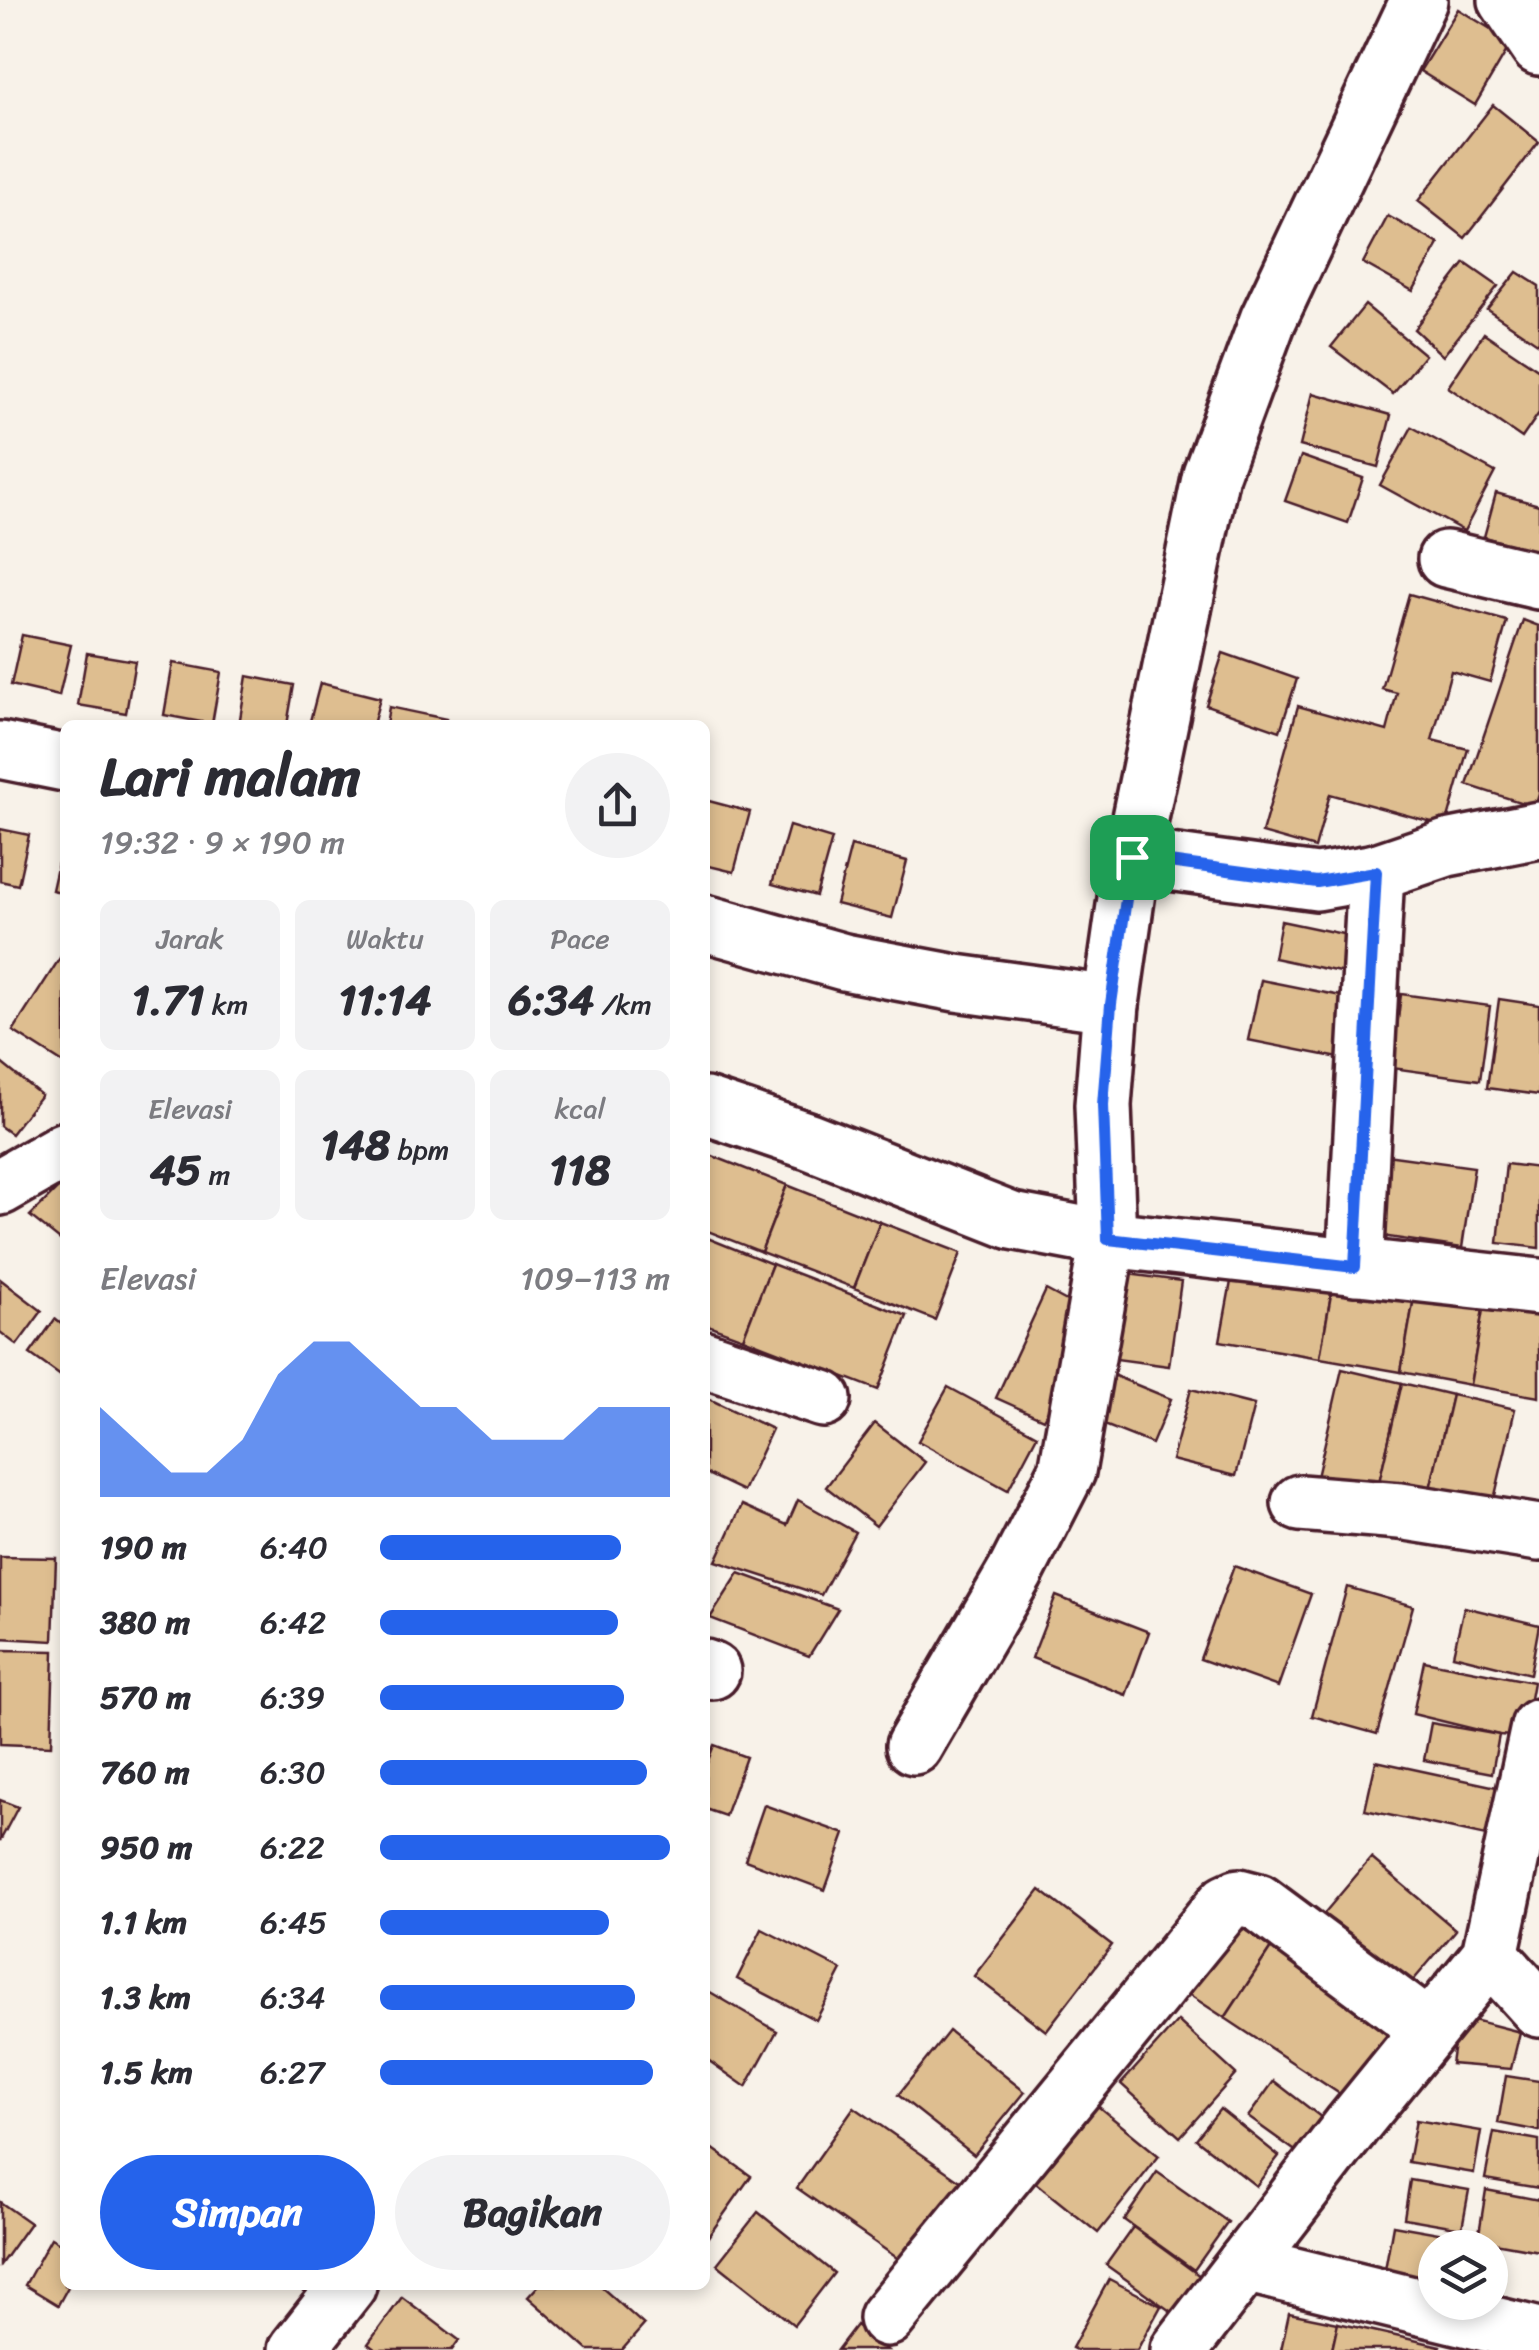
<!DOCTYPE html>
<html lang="id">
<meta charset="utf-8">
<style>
:root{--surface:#fff;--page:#f2f2f3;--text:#2b2b33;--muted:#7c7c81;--accent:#2563eb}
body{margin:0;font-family:Sriracha,sans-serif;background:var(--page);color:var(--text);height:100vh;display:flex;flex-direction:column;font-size:38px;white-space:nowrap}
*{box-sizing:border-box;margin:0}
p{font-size:32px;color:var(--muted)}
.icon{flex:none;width:55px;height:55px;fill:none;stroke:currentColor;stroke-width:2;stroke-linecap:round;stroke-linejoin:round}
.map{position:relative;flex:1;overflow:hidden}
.details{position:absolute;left:60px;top:720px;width:650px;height:1570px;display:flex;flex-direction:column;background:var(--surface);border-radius:15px;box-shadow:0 5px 15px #0003}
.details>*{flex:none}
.controls{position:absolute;left:1418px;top:2230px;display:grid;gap:20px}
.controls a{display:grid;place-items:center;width:90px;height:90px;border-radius:50%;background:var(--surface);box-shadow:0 5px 15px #0003;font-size:50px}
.pin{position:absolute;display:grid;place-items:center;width:85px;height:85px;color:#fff;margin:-42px;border-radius:20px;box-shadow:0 5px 15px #0006}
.round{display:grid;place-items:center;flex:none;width:105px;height:105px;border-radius:52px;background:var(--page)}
.summary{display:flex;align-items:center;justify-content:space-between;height:170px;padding:0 40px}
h1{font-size:55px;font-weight:700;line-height:75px}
.figures{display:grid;grid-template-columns:repeat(3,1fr);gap:15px;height:170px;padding:10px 40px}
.figures div{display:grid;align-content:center;border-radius:15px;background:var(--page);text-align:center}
.figures b{font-size:42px;font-weight:700}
.figures small{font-size:28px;font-weight:400}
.figures p{font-size:28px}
.chart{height:280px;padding:20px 40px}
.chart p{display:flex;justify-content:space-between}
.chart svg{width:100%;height:180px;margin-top:10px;fill:var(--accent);opacity:.7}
.cta{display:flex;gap:20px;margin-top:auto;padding:20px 40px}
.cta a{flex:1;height:115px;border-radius:60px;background:var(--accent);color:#fff;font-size:40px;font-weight:700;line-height:115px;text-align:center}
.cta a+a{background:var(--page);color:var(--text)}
ul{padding:0 40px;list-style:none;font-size:32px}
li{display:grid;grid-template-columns:160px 120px 1fr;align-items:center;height:75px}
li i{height:25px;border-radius:12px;background:var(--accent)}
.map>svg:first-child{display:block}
</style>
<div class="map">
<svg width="1539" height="2350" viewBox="0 0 1539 2350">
<rect width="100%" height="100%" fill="#f8f2e9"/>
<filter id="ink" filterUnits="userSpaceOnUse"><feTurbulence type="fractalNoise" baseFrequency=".01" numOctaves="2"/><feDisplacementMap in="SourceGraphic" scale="20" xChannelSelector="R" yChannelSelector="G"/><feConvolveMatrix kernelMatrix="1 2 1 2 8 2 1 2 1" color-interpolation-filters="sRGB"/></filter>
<g filter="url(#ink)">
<!-- building -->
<g fill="#debe90" stroke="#4a1f2b" stroke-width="2.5">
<path d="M1458,9L1512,42L1475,105L1420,71Z"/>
<path d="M1493,105L1539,142L1465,238L1418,201Z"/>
<path d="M1388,216L1439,244L1413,291L1363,263Z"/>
<path d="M1465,263L1498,286L1443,356L1414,329Z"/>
<path d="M1517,272L1539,286V344L1487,309Z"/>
<path d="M1365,305L1425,355L1393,394L1331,347Z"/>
<path d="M1484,333L1539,370V413L1522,438L1448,387Z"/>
<path d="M1313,393L1391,415L1378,467L1300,446Z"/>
<path d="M1412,427L1495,472L1464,531L1380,485Z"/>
<path d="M1301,456L1363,478L1348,523L1285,501Z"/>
<path d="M1496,493L1539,505V561L1525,557L1527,549L1484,537Z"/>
<path d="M1409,594L1507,621L1490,682L1451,671L1432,740L1468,749L1446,826L1330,794L1315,848L1262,833L1298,706L1387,731L1397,693L1382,689Z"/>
<path d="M1523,620L1539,626V794L1535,807L1467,785Z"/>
<path d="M22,635L71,645L59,696L11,685Z"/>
<path d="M87,653L135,661L126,713L78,705Z"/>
<path d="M1223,653L1297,679L1280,731L1206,705Z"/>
<path d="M173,663L221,672L212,724L164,715Z"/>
<path d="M247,676L294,685L287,725H239Z"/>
<path d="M320,683L380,698L373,725H309Z"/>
<path d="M389,707L446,719L445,725H386Z"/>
<path d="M705,800L750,812L734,872L705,865Z"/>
<path d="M789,826L832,839L816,896L772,884Z"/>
<path d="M0,829L29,835L18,885L0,881Z"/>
<path d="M64,836H65V893L52,890Z"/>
<path d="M851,846L907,861L892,918L836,904Z"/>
<path d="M1281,921L1357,937L1349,974L1274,958Z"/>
<path d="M65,950V1064L13,1031Z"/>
<path d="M1261,980L1351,998L1339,1058L1248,1040Z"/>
<path d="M1401,994L1490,1006L1480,1080L1392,1068Z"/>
<path d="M1499,999L1539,1005V1095L1487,1088Z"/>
<path d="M0,1062L41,1095L11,1134L0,1126Z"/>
<path d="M705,1153L787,1185L761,1252L705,1230Z"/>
<path d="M1386,1155L1474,1167L1462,1248L1375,1235Z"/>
<path d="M1506,1164L1539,1168V1248L1498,1243Z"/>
<path d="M65,1181V1244L30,1216Z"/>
<path d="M787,1185L880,1222L854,1288L761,1252Z"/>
<path d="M880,1222L961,1253L935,1320L854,1288Z"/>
<path d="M705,1237L772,1264L743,1338L705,1324Z"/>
<path d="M1235,1260L1334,1277L1320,1358L1220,1341Z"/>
<path d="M772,1264L907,1316L878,1390L743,1338Z"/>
<path d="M1128,1274L1181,1281L1169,1366L1116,1359Z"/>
<path d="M1334,1277L1415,1292L1401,1372L1320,1358Z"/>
<path d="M0,1279L42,1311L17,1345L0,1332Z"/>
<path d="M1046,1290L1089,1313L1087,1340L1043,1419L996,1398Z"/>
<path d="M1415,1292L1484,1304L1470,1385L1401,1372Z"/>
<path d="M1484,1304L1539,1313V1397L1470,1385Z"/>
<path d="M55,1319L65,1327V1379L30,1354Z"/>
<path d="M1342,1369L1402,1383L1377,1491L1317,1477Z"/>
<path d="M1110,1374L1171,1399L1152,1444L1092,1420Z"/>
<path d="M1402,1383L1452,1395L1427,1502L1377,1491Z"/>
<path d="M948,1387L1037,1435L1008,1490L918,1441Z"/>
<path d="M1191,1389L1254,1405L1236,1476L1172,1460Z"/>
<path d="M1452,1395L1515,1409L1490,1517L1427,1502Z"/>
<path d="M705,1397L772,1429L743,1491L705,1473Z"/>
<path d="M875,1423L925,1462L876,1526L826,1487Z"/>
<path d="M798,1500L855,1532L821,1595L716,1561L742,1505L787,1525Z"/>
<path d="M0,1557L56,1558L53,1641L0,1638Z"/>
<path d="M1234,1566L1311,1594L1278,1687L1200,1659Z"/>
<path d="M739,1573L838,1609L809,1656L710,1618Z"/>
<path d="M1347,1587L1413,1606L1377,1734L1312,1716Z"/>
<path d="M1056,1596L1149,1632L1126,1695L1032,1658Z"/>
<path d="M1464,1607L1539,1625L1530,1674L1453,1655Z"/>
<path d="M0,1650L54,1651L51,1746L0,1744Z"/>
<path d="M1424,1661L1533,1682L1523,1737L1499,1735L1413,1714Z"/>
<path d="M1431,1723L1499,1735L1492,1773L1424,1760Z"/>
<path d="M714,1745L746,1757L725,1816L705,1809V1768Z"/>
<path d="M1376,1761L1501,1788L1491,1837L1365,1810Z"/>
<path d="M0,1800L18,1807L0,1841Z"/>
<path d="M764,1805L845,1834L825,1890L745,1860Z"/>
<path d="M1371,1858L1456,1930L1406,1989L1321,1917Z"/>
<path d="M1040,1890L1112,1945L1046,2031L974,1976Z"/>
<path d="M1223,1915L1271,1948L1225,2018L1176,1986Z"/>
<path d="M762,1929L842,1970L816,2020L737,1979Z"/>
<path d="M1271,1948L1401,2034L1355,2104L1225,2018Z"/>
<path d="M705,1989L777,2031L746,2087L705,2058Z"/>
<path d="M1458,2016L1520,2032L1511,2069L1451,2064Z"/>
<path d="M1178,2021L1236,2074L1180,2137L1121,2084Z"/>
<path d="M949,2031L1025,2092L974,2155L898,2095Z"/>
<path d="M1506,2076L1539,2081V2131L1498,2123Z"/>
<path d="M1274,2081L1326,2121L1301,2155L1248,2117Z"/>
<path d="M1094,2103L1159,2156L1098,2233L1032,2180Z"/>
<path d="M854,2107L966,2185L910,2267L797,2188Z"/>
<path d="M1220,2109L1279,2156L1256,2186L1196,2139Z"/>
<path d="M1416,2120L1481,2131L1474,2173L1408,2162Z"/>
<path d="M1494,2132L1539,2140V2188L1485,2179Z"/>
<path d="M705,2143L751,2176L705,2241Z"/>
<path d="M1157,2172L1228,2222L1194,2270L1124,2220Z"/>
<path d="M1410,2180L1469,2190L1462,2228L1404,2218Z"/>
<path d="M1486,2190L1539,2200V2251L1478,2240Z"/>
<path d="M0,2202L30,2223L0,2265Z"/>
<path d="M758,2212L834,2273L794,2325L717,2264Z"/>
<path d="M1393,2225L1461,2237L1459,2248H1435V2302L1381,2292Z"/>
<path d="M1133,2227L1200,2276L1173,2313L1106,2265Z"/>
<path d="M51,2238L65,2246V2285H69L58,2305L25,2285Z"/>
<path d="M1109,2279L1161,2306L1137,2350H1076L1072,2348Z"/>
<path d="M539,2285H599L644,2325L622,2350H588L528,2297Z"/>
<path d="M402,2297L459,2340L452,2350H376L368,2344Z"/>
<path d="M1289,2313L1338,2323L1332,2350H1281Z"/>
<path d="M1338,2323L1440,2346L1439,2350H1332Z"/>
<path d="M856,2325L887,2350H837Z"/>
</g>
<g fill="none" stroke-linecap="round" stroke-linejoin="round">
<!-- minor casing -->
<g stroke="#4a1f2b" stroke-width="62">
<g id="minor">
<path d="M1507,0L1539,47"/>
<path d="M1446,559L1539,581"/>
<path d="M0,750L65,763"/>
<path d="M1132,857L1317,882L1376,872L1447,848L1539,830"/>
<path d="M705,923L844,962L956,983L1111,1004"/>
<path d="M705,1106L809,1141L1012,1221L1108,1239L1539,1287"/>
<path d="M0,1187L65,1150"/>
<path d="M1355,1267L1376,872"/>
<path d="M705,1359L823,1399"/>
<path d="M1300,1503L1400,1511L1539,1533"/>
<path d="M705,1668L712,1671"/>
<path d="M914,1746L1015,1573L1067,1471L1108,1239L1103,1105L1111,1004L1132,857L1211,474L1268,320L1419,0"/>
<path d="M1490,1955L1539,2009"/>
<path d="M1245,2264L1539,2336"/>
<path d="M887,2318L1226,1903L1239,1897L1258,1902L1429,2029"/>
<path d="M297,2350L348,2285"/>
<path d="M1179,2350L1352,2125L1490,1955L1539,1727"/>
</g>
</g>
<!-- minor -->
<use href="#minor" stroke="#fff" stroke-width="55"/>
</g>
</g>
<g fill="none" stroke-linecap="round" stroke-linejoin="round" filter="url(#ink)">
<!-- route casing -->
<g stroke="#fff" stroke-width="20">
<path id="route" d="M1132,857L1317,882L1376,872L1355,1267L1108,1239L1103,1105L1111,1004Z"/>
</g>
<!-- route -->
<use href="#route" stroke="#2563eb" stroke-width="12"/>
</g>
</svg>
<div class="controls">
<a><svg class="icon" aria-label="layers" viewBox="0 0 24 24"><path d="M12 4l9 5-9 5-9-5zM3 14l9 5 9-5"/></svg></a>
</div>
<div class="pin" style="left:1132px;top:857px;background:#1e9e55"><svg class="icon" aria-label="arrive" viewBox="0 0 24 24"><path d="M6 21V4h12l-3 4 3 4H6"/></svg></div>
<section class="details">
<div class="summary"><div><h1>Lari malam</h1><p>19:32 · 9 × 190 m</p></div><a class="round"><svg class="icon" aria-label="share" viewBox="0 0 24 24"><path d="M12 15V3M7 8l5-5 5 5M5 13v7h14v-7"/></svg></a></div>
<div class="figures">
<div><p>Jarak</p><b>1.71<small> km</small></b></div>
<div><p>Waktu</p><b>11:14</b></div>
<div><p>Pace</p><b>6:34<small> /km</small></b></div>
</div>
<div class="figures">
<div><p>Elevasi</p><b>45<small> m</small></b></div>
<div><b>148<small> bpm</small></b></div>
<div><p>kcal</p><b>118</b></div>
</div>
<div class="chart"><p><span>Elevasi</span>109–113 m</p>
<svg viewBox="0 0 160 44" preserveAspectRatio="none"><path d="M0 44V22L10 30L20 38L30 38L40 30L50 14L60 6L70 6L80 14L90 22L100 22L110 30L120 30L130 30L140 22L150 22L160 22V44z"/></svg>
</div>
<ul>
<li><b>190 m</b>6:40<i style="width:83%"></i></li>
<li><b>380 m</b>6:42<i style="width:82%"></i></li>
<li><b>570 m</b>6:39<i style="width:84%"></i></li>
<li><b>760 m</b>6:30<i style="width:92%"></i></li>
<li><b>950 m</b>6:22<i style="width:100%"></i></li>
<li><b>1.1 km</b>6:45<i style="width:79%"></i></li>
<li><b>1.3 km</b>6:34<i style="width:88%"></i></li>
<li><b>1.5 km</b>6:27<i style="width:94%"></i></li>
</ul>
<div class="cta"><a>Simpan</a><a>Bagikan</a></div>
</section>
</div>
